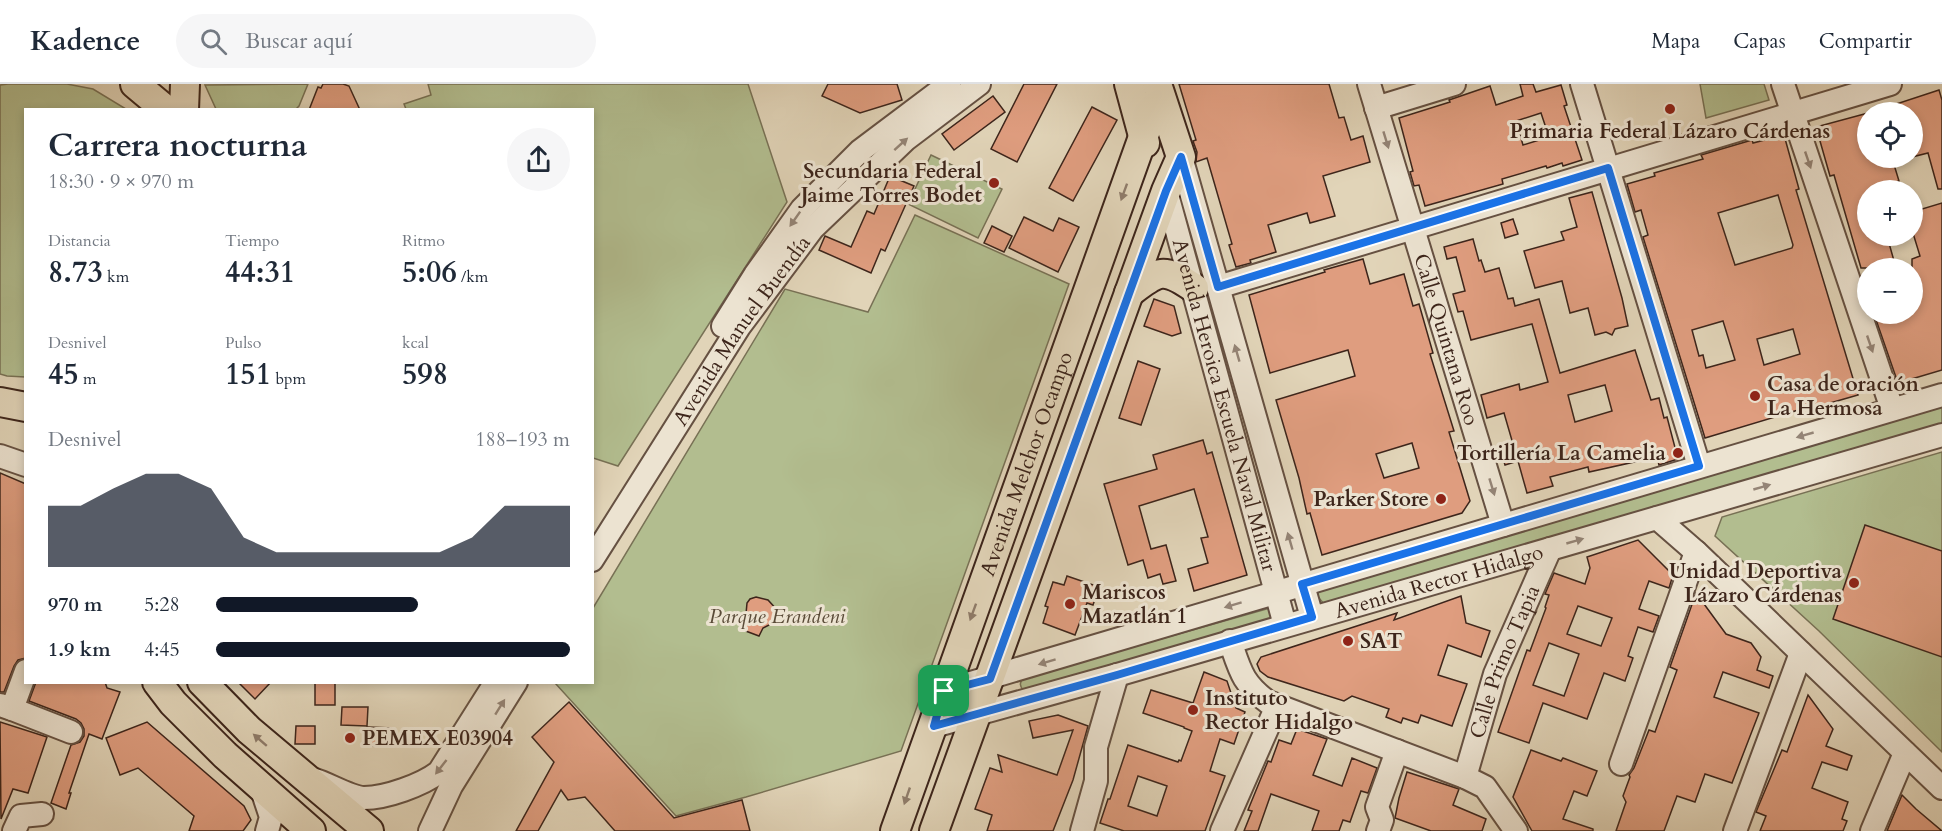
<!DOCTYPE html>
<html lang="es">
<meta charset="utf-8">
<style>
:root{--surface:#fff;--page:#f6f6f7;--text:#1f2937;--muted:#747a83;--line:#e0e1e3;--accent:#111827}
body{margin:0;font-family:Cardo,serif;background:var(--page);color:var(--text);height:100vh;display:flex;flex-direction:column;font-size:22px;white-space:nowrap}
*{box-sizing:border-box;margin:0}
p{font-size:20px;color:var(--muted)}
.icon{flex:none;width:33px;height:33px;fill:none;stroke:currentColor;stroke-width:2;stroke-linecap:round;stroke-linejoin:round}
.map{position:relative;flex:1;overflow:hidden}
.side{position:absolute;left:24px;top:24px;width:570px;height:576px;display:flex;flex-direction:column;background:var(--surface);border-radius:0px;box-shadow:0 3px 9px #0003}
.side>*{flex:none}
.buttons{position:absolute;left:1857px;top:18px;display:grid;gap:12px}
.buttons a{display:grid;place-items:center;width:66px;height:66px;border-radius:50%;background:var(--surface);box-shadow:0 3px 9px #0003;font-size:30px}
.pin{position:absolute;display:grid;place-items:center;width:51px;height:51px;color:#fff;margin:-26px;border-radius:12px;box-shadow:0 3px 9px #0006}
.round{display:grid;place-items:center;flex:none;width:63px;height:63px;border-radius:32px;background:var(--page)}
.summary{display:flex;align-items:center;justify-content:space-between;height:102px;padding:0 24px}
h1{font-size:33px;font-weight:600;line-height:45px}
.stats{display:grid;grid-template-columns:repeat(3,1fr);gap:9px;height:102px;padding:6px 24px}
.stats div{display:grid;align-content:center}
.stats b{font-size:30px;font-weight:600}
.stats small{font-size:16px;font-weight:400}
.stats p{font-size:16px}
.chart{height:168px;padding:12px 24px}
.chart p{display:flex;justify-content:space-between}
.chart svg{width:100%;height:108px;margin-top:6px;fill:var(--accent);opacity:.7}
ul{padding:0 24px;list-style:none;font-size:20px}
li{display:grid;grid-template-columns:96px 72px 1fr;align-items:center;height:45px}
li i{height:15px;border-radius:8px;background:var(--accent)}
header{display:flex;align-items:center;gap:36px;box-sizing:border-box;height:84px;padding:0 30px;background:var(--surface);border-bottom:2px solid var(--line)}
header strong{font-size:28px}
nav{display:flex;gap:33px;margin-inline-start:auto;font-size:21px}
.search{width:420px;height:54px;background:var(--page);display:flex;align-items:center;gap:15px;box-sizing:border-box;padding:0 21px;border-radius:33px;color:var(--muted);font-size:22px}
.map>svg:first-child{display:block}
</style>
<header>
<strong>Kadence</strong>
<div class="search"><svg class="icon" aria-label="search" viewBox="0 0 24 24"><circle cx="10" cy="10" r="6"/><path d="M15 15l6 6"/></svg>Buscar aquí</div>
<nav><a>Mapa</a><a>Capas</a><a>Compartir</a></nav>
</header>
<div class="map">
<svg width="1942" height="747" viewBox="0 0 1942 747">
<rect width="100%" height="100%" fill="#e1d4b8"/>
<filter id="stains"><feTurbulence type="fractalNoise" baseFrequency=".00333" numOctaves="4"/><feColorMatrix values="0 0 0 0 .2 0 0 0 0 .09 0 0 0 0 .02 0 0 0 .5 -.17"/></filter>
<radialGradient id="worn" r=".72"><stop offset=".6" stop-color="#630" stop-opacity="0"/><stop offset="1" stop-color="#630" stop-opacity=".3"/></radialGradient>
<!-- green -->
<g fill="#b2bd8f" stroke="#787155" stroke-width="1.5">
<path d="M8,0H67L93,5L126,25L26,26L25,293L7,292L0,290V1Z"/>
<path d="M308,0L299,22L295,26L216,25L205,1Z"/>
<path d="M428,0H748L787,118L618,382L593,374L592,26L406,25L404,20L431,11Z"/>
<path d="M1700,0H1764L1769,16L1706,34Z"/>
<path d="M931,71L1002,105L978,154L908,120Z"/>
<path d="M915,131L1069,200L901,667L746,713L676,732L555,599L592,598L593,524L785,205L868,228Z"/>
<path d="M1942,323V342L1325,521L1318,513V507Z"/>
<path d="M1942,368V668L1819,547L1715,452L1722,433Z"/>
<path d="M1270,524L1276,535L1023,606C1020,602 1019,599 1023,594Z"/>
</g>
<!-- building -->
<g fill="#df9d7f" stroke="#3d251b" stroke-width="1.5" fill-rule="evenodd">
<path d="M323,0H343L349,2L360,26H309L318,3L321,4Z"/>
<path d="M828,0H897L902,16L860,29L822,12Z"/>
<path d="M1024,0H1057L1017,78L991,65Z"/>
<path d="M1179,0H1329L1339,34L1344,33L1351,56L1363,52L1370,78L1323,92L1335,132L1310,139L1307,129L1268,141L1276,168L1250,176L1251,179L1236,183L1229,161L1232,160L1207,74L1196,78L1197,68L1193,57L1196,56Z"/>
<path d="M1520,0H1533L1536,8L1561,1L1567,21L1564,22L1582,76L1563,82L1562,79L1547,84L1546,82L1502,95L1503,100L1425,122L1419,101L1414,102L1410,88L1413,87L1399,34L1450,18L1449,16L1490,2L1496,21L1523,12ZM1541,29L1549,53L1523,61L1516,37Z"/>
<path d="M1939,6L1942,16V105H1938L1928,69L1912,73V28H1881V25Z"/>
<path d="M993,12L1005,28L954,66L942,50Z"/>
<path d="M1092,23L1117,36L1073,117L1049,104Z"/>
<path d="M1868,29V74H1892L1899,97L1868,106V152H1887L1896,184H1861L1834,91L1830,92L1816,43Z"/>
<path d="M1784,51L1799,105L1796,106L1858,311L1816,323L1815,321L1705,354L1643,153L1648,151L1641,126L1635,128L1627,100L1655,92L1654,89L1703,75L1701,71L1752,56L1753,59ZM1778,111L1793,161L1792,164L1735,181L1718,129ZM1723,237L1735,276L1706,284L1703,271L1699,272L1692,246ZM1793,245L1800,270L1764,281L1757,255Z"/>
<path d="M890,92L914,102L885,167L881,165L871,189L819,166L825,152L851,163L867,127L874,130Z"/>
<path d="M1592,108L1622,214L1628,242L1615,245L1612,251L1606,248L1595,251L1588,224L1570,229L1562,197L1535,204L1524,167L1564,156L1561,148L1577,143L1569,114Z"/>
<path d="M1942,119V286L1898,299L1874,230H1912V175L1920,172L1912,146V128Z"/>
<path d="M1024,133L1053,147L1059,134L1079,143L1058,188L1009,164Z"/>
<path d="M1513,135L1518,150L1505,154L1501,139Z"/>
<path d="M992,142L1012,152L1004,168L984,159Z"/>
<path d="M1473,155L1479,177L1481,176L1485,188L1499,184L1508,215L1513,214L1515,222L1539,215L1560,289L1635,266L1651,316L1659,314L1664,334L1667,333L1678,375L1659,381L1657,373L1589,388L1588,383L1550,393L1553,402L1527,409L1518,377L1505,381L1500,364L1513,360L1504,329L1487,334L1481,311L1519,300L1520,306L1548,298L1532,240L1471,256L1463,227L1458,228L1453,210L1465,207L1456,173L1447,175L1444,163ZM1605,301L1612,327L1575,338L1568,311Z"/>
<path d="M1363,175L1370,200L1404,190L1413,222L1419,220L1433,269L1430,270L1454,347L1449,348L1470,417L1462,429L1322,471L1310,429L1307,430L1299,394L1276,316L1355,292L1348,266L1270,289L1249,211L1325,188L1324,186ZM1412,359L1419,384L1384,394L1376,370Z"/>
<path d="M1154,215L1174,222L1181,249L1172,252L1144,242Z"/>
<path d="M1138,277L1160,285L1141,341L1119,334Z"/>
<path d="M1203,356L1207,370L1212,368L1247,491L1194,507L1188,485L1208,479L1201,454L1208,453L1194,405L1139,422L1151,465L1166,461L1176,497L1163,500L1160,490L1148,494L1143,476L1128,481L1104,400L1157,385L1153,371Z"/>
<path d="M0,389L26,400V574L18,576L14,582L4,608H0Z"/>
<path d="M1865,441L1942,467V573L1833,535Z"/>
<path d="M1638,456L1673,491L1669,504L1649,497L1639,525L1659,532L1653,548L1638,543L1628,572L1633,574L1625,597L1604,589L1587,635L1543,619L1529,659L1498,648L1527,566L1530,567L1546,524L1545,523L1549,511L1545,510L1554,489L1585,500L1590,484L1587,473ZM1578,522L1612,534L1601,562L1567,550ZM1549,559L1579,570L1564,612L1533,601Z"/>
<path d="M1067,492L1099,503L1093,521L1087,519L1075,551L1043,539L1048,523L1045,522L1053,498L1064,501Z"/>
<path d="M1696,509L1726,550L1751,559L1761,573L1757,586L1773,592L1769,604L1723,588L1714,613L1759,629L1732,699L1705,690L1695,718L1677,712L1664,747H1616L1626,718L1623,712L1630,693L1629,691L1634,684L1649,646L1655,648L1677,586L1670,583Z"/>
<path d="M1461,512L1466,539L1490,547L1481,573L1448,561L1438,591L1467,600L1452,642L1421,631L1418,639L1403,634L1401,639L1386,633L1389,625L1352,612L1344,617L1268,593L1260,587L1257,580L1261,573L1397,529L1394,536Z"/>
<path d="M756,513L768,516L778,527L775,538L763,544L759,552L743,546L749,533L746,530L747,519L750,515Z"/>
<path d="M1204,588L1227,597L1236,624L1245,628L1234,660L1220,655L1210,687L1225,692L1205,747H1124L1100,739L1108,715H1110L1128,661L1178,678L1179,676L1181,677L1192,647L1184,644V643L1143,629L1151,606L1193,619ZM1138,692L1167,702L1157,732L1128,722Z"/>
<path d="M36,598H105L107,604L120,608L102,655L89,650L69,709H71L66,725L51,719L71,661L80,658L84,652V645L81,639L76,635L29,617Z"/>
<path d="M238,598H271L255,615Z"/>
<rect x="315" y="598" width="20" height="23"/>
<path d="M1808,611L1833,645L1826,662L1852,672L1847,686L1822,678L1812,704L1848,718L1842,735L1847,737L1843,747H1760L1766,732L1756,728L1782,666L1787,668Z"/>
<path d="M569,618L674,734L742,716L750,747H615L585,713L568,716L561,706L538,747H516L554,678L532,653Z"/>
<path d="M342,623H368L367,642L341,641Z"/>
<path d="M1058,631L1088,642L1073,696L1053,747H987L992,731L975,725L990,684L1002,688L998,671L1057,691L1073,646L1033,654L1029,637Z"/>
<path d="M0,638L47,653L28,709L13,705L1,735Z"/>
<path d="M147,638L244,722L251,736L243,747H189L194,732L138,684L120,691L106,654Z"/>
<path d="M296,642H315V660H295Z"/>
<path d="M367,643L393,644L392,663L366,662Z"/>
<path d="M1297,645L1327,655L1313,691L1342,702L1352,674L1377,684L1368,709L1361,707L1350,738L1343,736L1339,747H1312L1319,727L1271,710L1258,747H1244L1252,727L1248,726L1268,677L1271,678L1279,656L1291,660Z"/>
<path d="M1531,666L1561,677L1563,674L1597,687L1587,712L1574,707L1563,735L1593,745V747H1532L1513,713Z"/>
<path d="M1407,688L1459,705L1453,721L1486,735L1482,747H1431L1395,734L1399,714Z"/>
<path d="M1902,711L1916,725L1942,747H1887Z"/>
</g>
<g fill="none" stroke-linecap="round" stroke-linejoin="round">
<!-- minor casing -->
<g stroke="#665142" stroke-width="26">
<g id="minor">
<path id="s1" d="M1369,0L1503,441"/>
<path d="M1582,0L1699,382"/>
<path d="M1783,0L1892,325"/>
<path d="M1376,24L1454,0"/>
<path d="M1181,73L1312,533"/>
<path id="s2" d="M1166,107L1285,541"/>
<path d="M1218,203L1890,0"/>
<path d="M723,242L755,191L802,125L860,67L949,0"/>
<path d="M0,372L26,381"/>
<path d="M1657,434L1696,468L1942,704"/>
<path id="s3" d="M592,476L739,243L813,144L905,56L979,0"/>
<path d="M1230,557C1240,586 1242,599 1268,618L1465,693L1485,703L1516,747"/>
<path d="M944,607L1942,311"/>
<path d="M0,621L12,625L26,587"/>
<path d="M12,625L71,648"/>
<path id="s4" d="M934,642L1117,591L1942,351"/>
<path d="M1621,680L1696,468"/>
<path id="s5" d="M1465,693L1495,590L1550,465"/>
<path d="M315,696C328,700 352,714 364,714C386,714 422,701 439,688L496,598"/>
<path d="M261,703L271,733L267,747"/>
<path d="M14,747L21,732L42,730"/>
<path d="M430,747L451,702L516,598"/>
<path d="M1082,747L1096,697V663L1117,591"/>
<path d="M1222,747L1277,622"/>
<path d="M1378,747L1382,736L1377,723L1397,667"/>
<path d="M1735,747L1801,569"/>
<path d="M1872,747L1905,669"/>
</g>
</g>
<!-- major casing -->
<g stroke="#3d251b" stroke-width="32">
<g id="major">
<path d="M135,0L166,26"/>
<path d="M1129,0L1145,59"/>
<path d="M184,26L185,0"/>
<path d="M1129,209C1158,187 1162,182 1194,204"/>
<path d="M0,318L26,323"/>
<path d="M157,598L173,619L225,671L311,747"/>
<path d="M202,598L249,646L369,747"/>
<path id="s6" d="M895,747L1143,53L1160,14"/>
<path d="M934,747L1166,107L1181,73L1157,0"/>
</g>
</g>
<!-- minor -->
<use href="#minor" stroke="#ece3d1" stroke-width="22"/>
<!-- major -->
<use href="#major" stroke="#e1d4b8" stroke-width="28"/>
</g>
<!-- one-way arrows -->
<defs><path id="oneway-solid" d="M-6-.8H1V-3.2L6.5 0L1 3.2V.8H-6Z" transform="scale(1.5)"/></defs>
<g fill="#948476">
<use href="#oneway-solid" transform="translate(1386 56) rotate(73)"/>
<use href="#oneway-solid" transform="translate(901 60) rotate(-42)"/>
<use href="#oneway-solid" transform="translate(1808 76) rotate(71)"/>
<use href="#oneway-solid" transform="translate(795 135) rotate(125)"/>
<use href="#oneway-solid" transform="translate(1870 260) rotate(71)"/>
<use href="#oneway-solid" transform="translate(1237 269) rotate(-106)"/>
<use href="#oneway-solid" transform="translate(1805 351) rotate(164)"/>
<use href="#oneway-solid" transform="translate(1492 403) rotate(73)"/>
<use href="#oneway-solid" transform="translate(1762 403) rotate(-16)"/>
<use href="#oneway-solid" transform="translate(1290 457) rotate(-106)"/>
<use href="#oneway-solid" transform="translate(1575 457) rotate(-16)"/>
<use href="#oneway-solid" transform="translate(1233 521) rotate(163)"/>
<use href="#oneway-solid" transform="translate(1047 578) rotate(163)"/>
<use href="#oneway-solid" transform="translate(500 623) rotate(-58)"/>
<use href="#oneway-solid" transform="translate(441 683) rotate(128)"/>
</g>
<g fill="#8f7c6a">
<use href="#oneway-solid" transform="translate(1124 108) rotate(110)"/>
<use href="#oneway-solid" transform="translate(973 528) rotate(110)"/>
<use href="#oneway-solid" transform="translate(260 656) rotate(-139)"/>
<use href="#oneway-solid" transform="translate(907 712) rotate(109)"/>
</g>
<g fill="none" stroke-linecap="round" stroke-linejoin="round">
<!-- route casing -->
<g stroke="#fff" stroke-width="12">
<path id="route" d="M1181,73L1218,203L1608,84L1699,382L1302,500L1312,533L1117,591L934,642L944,607L990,595L1166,107Z"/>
</g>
<!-- route -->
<use href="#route" stroke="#1a73e8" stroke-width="8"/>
</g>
<!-- markers -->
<g fill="#8f2418" stroke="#ece3d1" stroke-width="2">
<circle cx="1670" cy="25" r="6"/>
<circle cx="994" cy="99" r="6"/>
<circle cx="1755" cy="312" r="6"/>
<circle cx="1678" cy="369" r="6"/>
<circle cx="1441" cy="415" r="6"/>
<circle cx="1854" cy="499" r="6"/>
<circle cx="1070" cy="520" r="6"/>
<circle cx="1348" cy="557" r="6"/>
<circle cx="1193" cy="626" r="6"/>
<circle cx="350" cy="654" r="6"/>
</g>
<g text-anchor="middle" stroke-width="6" stroke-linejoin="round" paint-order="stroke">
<!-- poi labels -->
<g font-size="21" font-weight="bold" fill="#3d251b" stroke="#ece3d1" text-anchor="start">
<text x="1670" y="54" text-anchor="middle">Primaria Federal Lázaro Cárdenas</text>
<text x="982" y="94" text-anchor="end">Secundaria Federal<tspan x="982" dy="24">Jaime Torres Bodet</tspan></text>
<text x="1767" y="307">Casa de oración<tspan x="1767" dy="24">La Hermosa</tspan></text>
<text x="1666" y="376" text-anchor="end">Tortillería La Camelia</text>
<text x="1429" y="422" text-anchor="end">Parker Store</text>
<text x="1842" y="494" text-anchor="end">Unidad Deportiva<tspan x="1842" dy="24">Lázaro Cárdenas</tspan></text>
<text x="1082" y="515">Mariscos<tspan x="1082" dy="24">Mazatlán 1</tspan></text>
<text x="1360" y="564">SAT</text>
<text x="1205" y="621">Instituto<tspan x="1205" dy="24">Rector Hidalgo</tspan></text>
<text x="362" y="661">PEMEX E03904</text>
</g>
<!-- street labels -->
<g font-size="21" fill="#3d251b" stroke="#ece3d1">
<text dy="7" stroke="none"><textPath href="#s3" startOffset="274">Avenida Manuel Buendía</textPath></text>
<text dy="7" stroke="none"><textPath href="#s1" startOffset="267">Calle Quintana Roo</textPath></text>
<text dy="7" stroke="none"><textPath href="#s2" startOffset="222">Avenida Heroica Escuela Naval Militar</textPath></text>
<text dy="7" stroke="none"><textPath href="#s6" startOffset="390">Avenida Melchor Ocampo</textPath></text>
<text dy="7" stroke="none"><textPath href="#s4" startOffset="525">Avenida Rector Hidalgo</textPath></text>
<text dy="7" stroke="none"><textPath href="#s5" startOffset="122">Calle Primo Tapia</textPath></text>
</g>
<!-- park labels -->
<g font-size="21" font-style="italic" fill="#5a4b38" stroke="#ece3d1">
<text x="777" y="539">Parque Erandeni</text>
</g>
</g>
<rect width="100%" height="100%" filter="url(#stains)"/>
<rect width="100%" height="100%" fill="url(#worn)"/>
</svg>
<div class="buttons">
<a><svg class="icon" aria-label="locate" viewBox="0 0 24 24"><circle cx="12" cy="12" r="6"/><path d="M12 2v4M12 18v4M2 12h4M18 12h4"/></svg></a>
<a>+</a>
<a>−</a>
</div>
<div class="pin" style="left:944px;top:607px;background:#1e9e55"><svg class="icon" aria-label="arrive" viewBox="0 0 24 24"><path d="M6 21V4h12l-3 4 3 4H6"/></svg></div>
<section class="side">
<div class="summary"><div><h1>Carrera nocturna</h1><p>18:30 · 9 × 970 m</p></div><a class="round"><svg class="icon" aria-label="share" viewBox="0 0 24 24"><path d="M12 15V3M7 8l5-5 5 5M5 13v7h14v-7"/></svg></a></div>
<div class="stats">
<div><p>Distancia</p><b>8.73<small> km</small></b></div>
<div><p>Tiempo</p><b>44:31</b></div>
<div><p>Ritmo</p><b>5:06<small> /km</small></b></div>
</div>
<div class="stats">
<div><p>Desnivel</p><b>45<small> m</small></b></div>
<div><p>Pulso</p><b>151<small> bpm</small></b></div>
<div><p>kcal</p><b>598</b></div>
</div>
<div class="chart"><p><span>Desnivel</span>188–193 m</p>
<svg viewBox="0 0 160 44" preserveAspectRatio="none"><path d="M0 44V19L10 19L20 12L30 6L40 6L50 12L60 32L70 38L80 38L90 38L100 38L110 38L120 38L130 32L140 19L150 19L160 19V44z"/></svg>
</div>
<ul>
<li><b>970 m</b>5:28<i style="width:57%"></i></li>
<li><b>1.9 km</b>4:45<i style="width:100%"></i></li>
</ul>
</section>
</div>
